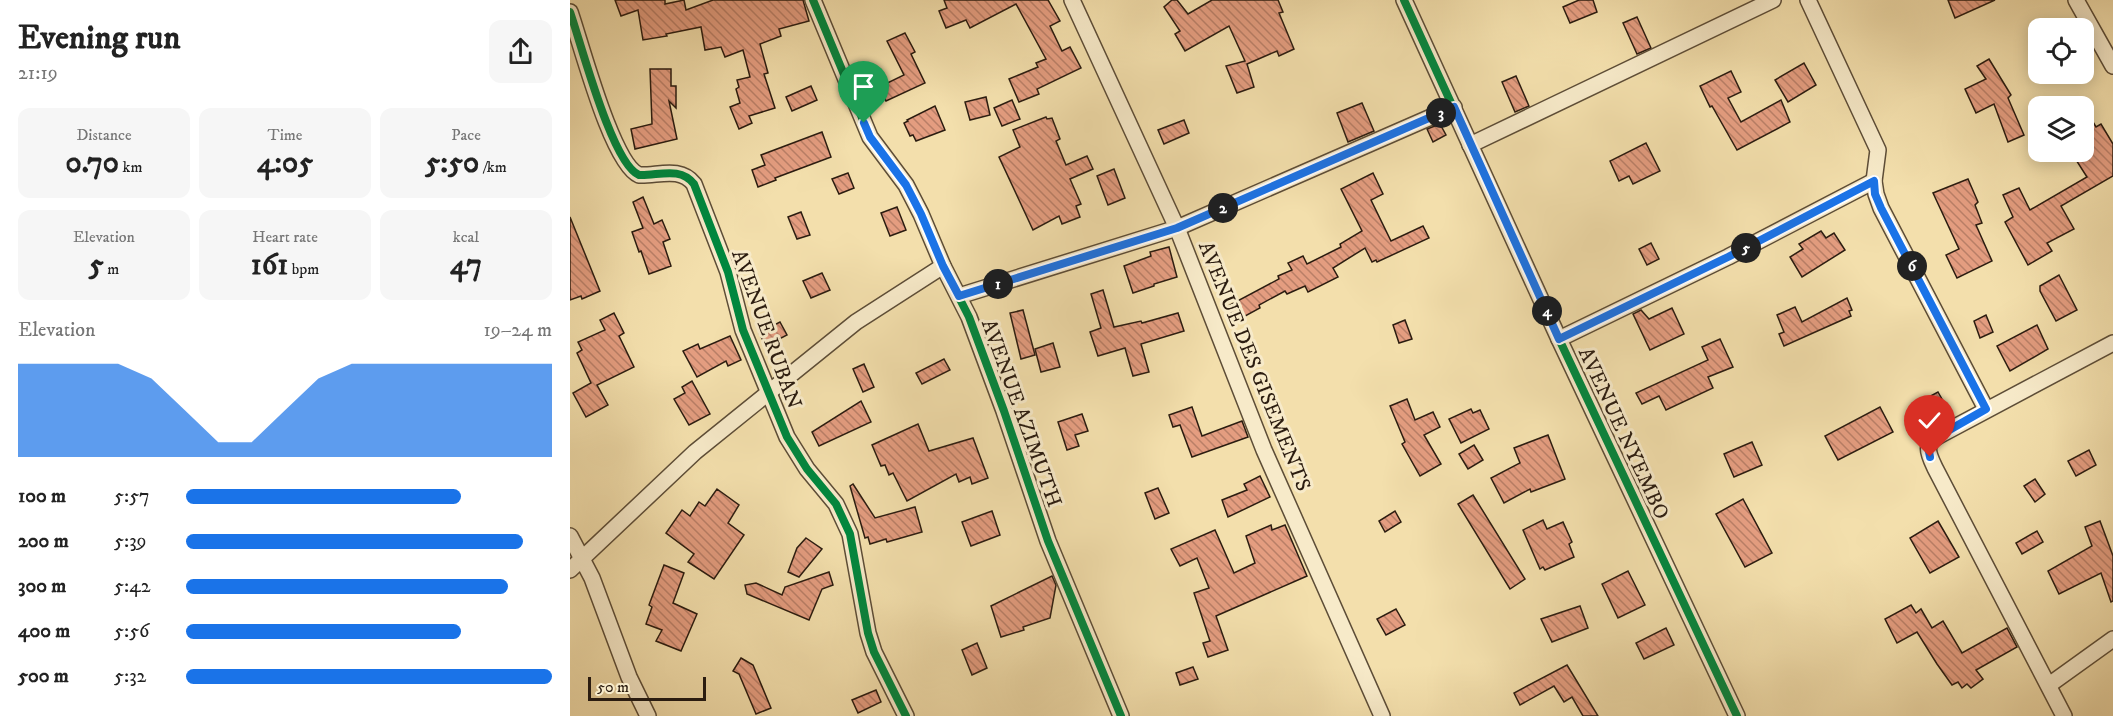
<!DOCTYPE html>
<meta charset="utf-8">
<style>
:root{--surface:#fff;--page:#f6f6f6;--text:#222;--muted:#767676;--accent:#1a73e8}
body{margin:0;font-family:"IM FELL DW Pica",serif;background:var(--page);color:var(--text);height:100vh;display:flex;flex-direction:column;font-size:22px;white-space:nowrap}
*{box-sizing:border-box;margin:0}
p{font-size:20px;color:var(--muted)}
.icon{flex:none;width:33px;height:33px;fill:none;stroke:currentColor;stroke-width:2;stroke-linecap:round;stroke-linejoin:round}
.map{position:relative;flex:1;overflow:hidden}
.details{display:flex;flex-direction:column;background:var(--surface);width:570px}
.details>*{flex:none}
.fabs{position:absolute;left:1458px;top:18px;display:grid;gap:12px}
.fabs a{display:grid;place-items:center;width:66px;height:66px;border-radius:12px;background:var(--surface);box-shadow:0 3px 15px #0003;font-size:30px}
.scale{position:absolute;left:18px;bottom:15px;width:118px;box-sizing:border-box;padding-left:6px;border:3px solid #2b1c10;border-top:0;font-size:16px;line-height:21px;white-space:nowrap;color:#2b1c10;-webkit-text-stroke:4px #f7eac9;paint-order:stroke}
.pin{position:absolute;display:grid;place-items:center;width:51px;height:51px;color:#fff;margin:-62px -26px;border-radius:50% 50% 50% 0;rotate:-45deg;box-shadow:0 0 6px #0007}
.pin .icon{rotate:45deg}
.km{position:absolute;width:30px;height:30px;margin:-15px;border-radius:50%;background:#222;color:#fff;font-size:16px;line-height:30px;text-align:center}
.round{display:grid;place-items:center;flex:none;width:63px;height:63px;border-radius:12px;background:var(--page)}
.headline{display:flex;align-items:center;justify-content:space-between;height:102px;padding:0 18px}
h1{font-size:33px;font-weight:700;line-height:45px}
.figures{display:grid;grid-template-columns:repeat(3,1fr);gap:9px;height:102px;padding:6px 18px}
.figures div{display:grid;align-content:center;border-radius:12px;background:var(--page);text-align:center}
.figures b{font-size:30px;font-weight:700}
.figures small{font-size:16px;font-weight:400}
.figures p{font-size:16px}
.chart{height:168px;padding:12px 18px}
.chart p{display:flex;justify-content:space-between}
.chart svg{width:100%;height:108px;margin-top:6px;fill:var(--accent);opacity:.7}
ul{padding:0 18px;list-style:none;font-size:20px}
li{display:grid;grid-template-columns:96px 72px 1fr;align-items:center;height:45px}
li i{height:15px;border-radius:8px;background:var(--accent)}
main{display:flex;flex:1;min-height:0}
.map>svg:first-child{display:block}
</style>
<main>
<section class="details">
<div class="headline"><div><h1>Evening run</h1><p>21:19</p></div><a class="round"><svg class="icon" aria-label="share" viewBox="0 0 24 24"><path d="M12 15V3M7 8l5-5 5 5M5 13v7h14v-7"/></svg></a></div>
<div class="figures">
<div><p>Distance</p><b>0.70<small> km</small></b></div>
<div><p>Time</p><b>4:05</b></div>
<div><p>Pace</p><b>5:50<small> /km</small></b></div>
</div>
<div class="figures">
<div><p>Elevation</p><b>5<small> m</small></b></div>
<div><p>Heart rate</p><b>161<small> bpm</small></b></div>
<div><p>kcal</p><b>47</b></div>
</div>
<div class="chart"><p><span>Elevation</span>19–24 m</p>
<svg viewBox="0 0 160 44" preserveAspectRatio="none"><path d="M0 44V6L10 6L20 6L30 6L40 12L50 25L60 38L70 38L80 25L90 12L100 6L110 6L120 6L130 6L140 6L150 6L160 6V44z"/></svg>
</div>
<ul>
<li><b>100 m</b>5:57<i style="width:75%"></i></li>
<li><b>200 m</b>5:39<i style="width:92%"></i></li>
<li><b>300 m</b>5:42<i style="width:88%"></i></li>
<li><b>400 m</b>5:56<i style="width:75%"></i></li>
<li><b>500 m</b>5:32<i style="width:100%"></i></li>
</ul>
</section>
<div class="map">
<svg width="1543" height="716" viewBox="0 0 1543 716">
<defs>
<pattern id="building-back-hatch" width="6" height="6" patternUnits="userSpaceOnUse" patternTransform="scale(1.5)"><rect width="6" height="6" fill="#e49d80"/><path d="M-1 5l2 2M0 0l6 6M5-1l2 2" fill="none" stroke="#b97f67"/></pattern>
</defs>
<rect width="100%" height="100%" fill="#f3dfac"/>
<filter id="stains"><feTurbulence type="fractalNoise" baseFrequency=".00333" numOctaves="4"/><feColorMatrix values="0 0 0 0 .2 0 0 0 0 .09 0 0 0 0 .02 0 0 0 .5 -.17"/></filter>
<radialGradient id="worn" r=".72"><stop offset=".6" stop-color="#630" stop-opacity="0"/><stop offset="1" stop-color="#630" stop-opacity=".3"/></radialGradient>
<!-- building -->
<g fill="url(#building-back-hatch)" stroke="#2b1c10" stroke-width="1.5">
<path d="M45,0H95V4L114,0L116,10L143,0H233L239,21L209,29L211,36L190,44L198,73L194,74L205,108L179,116L182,123L169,129L160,107L170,103L166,89L169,87L167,80L180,77L173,50L155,57L151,47L135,50L131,27L96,34L97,36L73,40L68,10L51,16Z"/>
<path d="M374,0H478L490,21L480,26L492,51L500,47L511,68L467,89L469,94L449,102L439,79L468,67L466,63L476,59L446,4L400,28L396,20L376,28L369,11L377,8Z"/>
<path d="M602,0H607L618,14L642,0H708L713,12L709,13L724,49L709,56L707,51L677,64L684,87L667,93L656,66L675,61L659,26L615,51L605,34L610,31L594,7Z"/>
<path d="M1009,0H1023L1027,12L1000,23L993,7Z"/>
<path d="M1378,0H1425L1385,18Z"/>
<path d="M1067,17L1081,48L1067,54L1053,23Z"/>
<path d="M335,33L345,52L341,54L355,83L316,101L309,87L334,75L317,41Z"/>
<path d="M1419,59L1441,95L1438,98L1454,135L1438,142L1424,104L1406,113L1395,89L1416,79L1407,66Z"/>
<path d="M1234,63L1246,85L1218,102L1205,80Z"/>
<path d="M80,69H101V86H106V108L99,101L107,139L65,149L61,129L82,124Z"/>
<path d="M1161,71L1171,92L1158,98L1171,122L1211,100L1220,122L1167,150L1142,106L1140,107L1130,86Z"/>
<path d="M946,76L959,106L945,112L932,82Z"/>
<path d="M241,86L247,100L222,111L216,97Z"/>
<path d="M416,97L420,115L400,120L395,102Z"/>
<path d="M442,100L450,119L432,126L424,108Z"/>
<path d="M792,103L804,131L778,142L767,113Z"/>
<path d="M365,106L375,130L346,141L343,135L340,136L334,123L338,121L337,120Z"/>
<path d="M1514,107L1526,127L1531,124L1543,144V176L1491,206L1504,229L1477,243L1482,251L1458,265L1435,222L1443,217L1433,195L1449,188L1460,210L1517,177L1501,152H1514Z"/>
<path d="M476,117L477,119L482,118L490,139L486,141L496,165L517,156L523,169L500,179L511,204L506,206L510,217L492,224L489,216L463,230L429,157L450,147L443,130Z"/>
<path d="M614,120L619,133L594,144L588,130Z"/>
<path d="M870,124L876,135L863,142L857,129Z"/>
<path d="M252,132L261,157L205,178L206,180L188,187L182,170L195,165L191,155Z"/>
<path d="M1076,143L1090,171L1063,184L1059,176L1049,181L1040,161Z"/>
<path d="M544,169L555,198L538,205L527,176Z"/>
<path d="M278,173L284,188L269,194L262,179Z"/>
<path d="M803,173L813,194L801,200L821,241L853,226L859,238L807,262L806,260L802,262L795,248L763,268L768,277L738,292L735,286L717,294L715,291L689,305L690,308L666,321L658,306L709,279L708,276L722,270L718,263L733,256L737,264L771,247L770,244L792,231L771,189Z"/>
<path d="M1398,179L1408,202L1405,205L1412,223L1406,225L1422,261L1387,278L1376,255L1389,249L1363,193Z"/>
<path d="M73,197L84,224L92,220L100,239L93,242L101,266L79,274L71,251L69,252L62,232L73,228L63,202Z"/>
<path d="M327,207L336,230L320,236L311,213Z"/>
<path d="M231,212L240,235L227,239L218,217Z"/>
<path d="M0,217L30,291L12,299L11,296L0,300Z"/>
<path d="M1251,231L1256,238L1264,233L1275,250L1232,277L1220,257L1233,249L1229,244Z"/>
<path d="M1081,243L1089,259L1077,265L1069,249Z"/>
<path d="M599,247L607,277L584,284V286L563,293L554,266L581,256L580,252Z"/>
<path d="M252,273L260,290L241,298L233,281Z"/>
<path d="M1489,275L1507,310L1486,321L1470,291V286Z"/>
<path d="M533,290L544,327L571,321L572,323L608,313L614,331L571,344L579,372L563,376L555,348L528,356L520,332L531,328L521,294Z"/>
<path d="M1277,298L1282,310L1279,311L1281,316L1214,346L1209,334L1214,332L1207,315L1225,307L1232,322Z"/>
<path d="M1102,308L1114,334L1080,350L1063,314L1071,310L1079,319Z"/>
<path d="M453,310L465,355L451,359L440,313Z"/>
<path d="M44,313L54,333L49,336L64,367L27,385L38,405L16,417L3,393L21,383L7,353L12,350L8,342L35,330L30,320Z"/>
<path d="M1416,315L1423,332L1410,338L1404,321Z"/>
<path d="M835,320L842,339L829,343L823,325Z"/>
<path d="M210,322L217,335L196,346L189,333Z"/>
<path d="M1467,325L1478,349L1440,371L1427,346Z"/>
<path d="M160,336L171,360L158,366L156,361L127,377L113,351L128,344L130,349Z"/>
<path d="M1150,339L1163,367L1138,377L1143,388L1096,410L1089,396L1072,404L1066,393L1138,360L1132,347Z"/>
<path d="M483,343L490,367L471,372L465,349Z"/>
<path d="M374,359L380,370L352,384L346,373Z"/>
<path d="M294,364L304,387L293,392L283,369Z"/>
<path d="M122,381L140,414L119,425L104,399L115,393L112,387Z"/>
<path d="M1368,392L1377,408L1351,423L1342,406Z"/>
<path d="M837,399L845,420L863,412L870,427L854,435L871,464L850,476L832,444L835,442L820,406Z"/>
<path d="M291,401L301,422L249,446L242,432Z"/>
<path d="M622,407L632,436L672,421L678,437L622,457L610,425L603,427L599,415Z"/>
<path d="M1310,407L1323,432L1268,460L1255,436Z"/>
<path d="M901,409L903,413L910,410L919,429L891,443L879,419Z"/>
<path d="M512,414L518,431L505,435L509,446L497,450L488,422Z"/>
<path d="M348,424L359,451L403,438L418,478L402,484L400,477L389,482L386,474L337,501L323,473L319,475L315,465L311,466L302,445Z"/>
<path d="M978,435L995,479L961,492L960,489L934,503L921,478L950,463L944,448Z"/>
<path d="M1182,442L1192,465L1164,477L1154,454Z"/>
<path d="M904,445L913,460L898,469L889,454Z"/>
<path d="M1519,450L1526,465L1506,476L1498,461Z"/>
<path d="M690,476L700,497L658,517L652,500L677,490L674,484Z"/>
<path d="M1465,479L1475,494L1465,502L1454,486Z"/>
<path d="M283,484L305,518L345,507L352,532L317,542L316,539L300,544L298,537L295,538L280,486Z"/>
<path d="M588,488L599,513L585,519L575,493Z"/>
<path d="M147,489L169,505L158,523L174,535L144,579L118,562L124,554L96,533L112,510L120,516L129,502L135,506Z"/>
<path d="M903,495L955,579L940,589L888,504Z"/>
<path d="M1173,499L1202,553L1175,567L1146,514Z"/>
<path d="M422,511L430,535L401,546L392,522Z"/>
<path d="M825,511L831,522L815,532L809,521Z"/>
<path d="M973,520L977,529L993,522L1002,542L999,544L1004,557L975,570L973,567L970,569L953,530Z"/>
<path d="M1368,521L1389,557L1360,573L1340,538Z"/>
<path d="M1530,521L1543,556V601L1541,602L1531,573L1489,594L1478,571L1522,546L1515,527Z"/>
<path d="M701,525L702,530L715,525L737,576L646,616L658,650L638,657L633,643L640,641L624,593L639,588L627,558L610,566L601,549L645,530L664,573L685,563L676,536Z"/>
<path d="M1467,531L1473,542L1452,554L1446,543Z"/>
<path d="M236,538L252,549L229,577L218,572L227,548Z"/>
<path d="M94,565L114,573L103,603L127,614L111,651L86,641L92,630L76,624L82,607L79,605Z"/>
<path d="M1058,571L1075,605L1048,618L1032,584Z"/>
<path d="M259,572L263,585L252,589L239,620L177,594L175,585L186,583L212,595L215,587Z"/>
<path d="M482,576L486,585L480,618L453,627L454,630L431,637L421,606Z"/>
<path d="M1341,605L1346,613L1351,609L1362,628L1373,621L1392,653L1437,628L1447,647L1406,670L1413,679L1401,688L1397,684L1392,688L1388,682L1382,685L1367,664L1347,632L1327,643L1315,619Z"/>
<path d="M1010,606L1018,628L982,642L971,619Z"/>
<path d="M826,609L835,625L816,635L807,619Z"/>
<path d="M1096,628L1104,645L1074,659L1066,643Z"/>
<path d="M407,643L417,668L402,675L392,650Z"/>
<path d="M171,658L183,665L201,708L186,714L169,674L163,671Z"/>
<path d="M997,665L1028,716H1013L1002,697L994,702L984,686L950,705L944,693Z"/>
<path d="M623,667L628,679L610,685L606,673Z"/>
<path d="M306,690L311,702L288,713L282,700Z"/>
</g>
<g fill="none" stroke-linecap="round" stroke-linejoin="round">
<!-- minor casing -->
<g stroke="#5d4d37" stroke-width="18">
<g id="minor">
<path d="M243,0L300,137L336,185L351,214L373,266L399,317L434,411L478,541L551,716"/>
<path d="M502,0L607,228L694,450L812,716"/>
<path d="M834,0L989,339L1167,716"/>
<path d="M1238,0L1308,150L1304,181L1306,194L1311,208L1416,409"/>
<path d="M1506,0L1543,66"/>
<path d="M0,12C11,43 42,164 69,175C88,176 110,166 124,184L158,272L173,330L217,437L237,469L266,504L280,534L298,633L304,652L336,716"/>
<path d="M900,145L1203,0"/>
<path d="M389,296L607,228L884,107"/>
<path d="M989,339L1158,257L1304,181"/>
<path d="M0,536L22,578L59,677L78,716"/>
<path d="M0,570L125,452L286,322L373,266"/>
<path d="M1479,685L1543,639"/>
<path d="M1494,716L1365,468C1358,453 1353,444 1370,435L1543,343"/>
</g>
</g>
<!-- minor -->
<use href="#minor" stroke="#f7eac9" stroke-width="15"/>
<!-- cycleway casing -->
<g stroke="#f7eac9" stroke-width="11">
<g id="cycleway">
<path d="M243,0L300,137L336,185L351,214L373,266L399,317L434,411L478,541L551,716"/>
<path d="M834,0L989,339L1167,716"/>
<path d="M0,12C11,43 42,164 69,175C88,176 110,166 124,184L158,272L173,330L217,437L237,469L266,504L280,534L298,633L304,652L336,716"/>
</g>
</g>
<!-- cycleway -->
<use href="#cycleway" stroke="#00873e" stroke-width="8"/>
</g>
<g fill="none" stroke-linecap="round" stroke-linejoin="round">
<!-- route casing -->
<g stroke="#fff" stroke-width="12">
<path id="route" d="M294,123L300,137L336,185L351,214L373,266L389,296L607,228L884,107L989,339L1158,257L1304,181L1305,194L1311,208L1416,409L1360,441L1358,446L1360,457"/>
</g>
<!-- route -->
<use href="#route" stroke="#1a73e8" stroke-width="8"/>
</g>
<g text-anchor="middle" stroke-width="6" stroke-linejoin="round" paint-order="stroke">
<!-- street labels -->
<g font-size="21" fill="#2b1c10" stroke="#f7eac9">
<text transform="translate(197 329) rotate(70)" y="7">AVENUE RUBAN</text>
<text transform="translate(685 366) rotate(68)" y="7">AVENUE DES GISEMENTS</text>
<text transform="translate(452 413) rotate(70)" y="7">AVENUE AZIMUTH</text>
<text transform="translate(1054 433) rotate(65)" y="7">AVENUE NYEMBO</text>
</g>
</g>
<rect width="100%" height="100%" filter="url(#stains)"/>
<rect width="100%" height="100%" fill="url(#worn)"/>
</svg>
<div class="fabs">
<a><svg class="icon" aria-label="locate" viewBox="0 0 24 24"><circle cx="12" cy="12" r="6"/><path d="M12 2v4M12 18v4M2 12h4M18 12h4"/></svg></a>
<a><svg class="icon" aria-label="layers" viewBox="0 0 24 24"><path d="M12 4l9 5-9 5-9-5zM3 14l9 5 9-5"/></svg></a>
</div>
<div class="scale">50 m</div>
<div class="pin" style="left:294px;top:123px;background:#1e9e55"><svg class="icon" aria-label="arrive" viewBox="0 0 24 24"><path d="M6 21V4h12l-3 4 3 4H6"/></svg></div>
<div class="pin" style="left:1360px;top:457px;background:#d93025"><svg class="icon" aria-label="check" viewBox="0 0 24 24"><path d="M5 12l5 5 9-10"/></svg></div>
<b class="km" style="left:428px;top:284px">1</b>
<b class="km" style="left:653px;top:208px">2</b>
<b class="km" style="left:871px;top:113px">3</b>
<b class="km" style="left:977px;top:311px">4</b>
<b class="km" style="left:1176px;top:248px">5</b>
<b class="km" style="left:1342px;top:266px">6</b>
</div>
</main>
